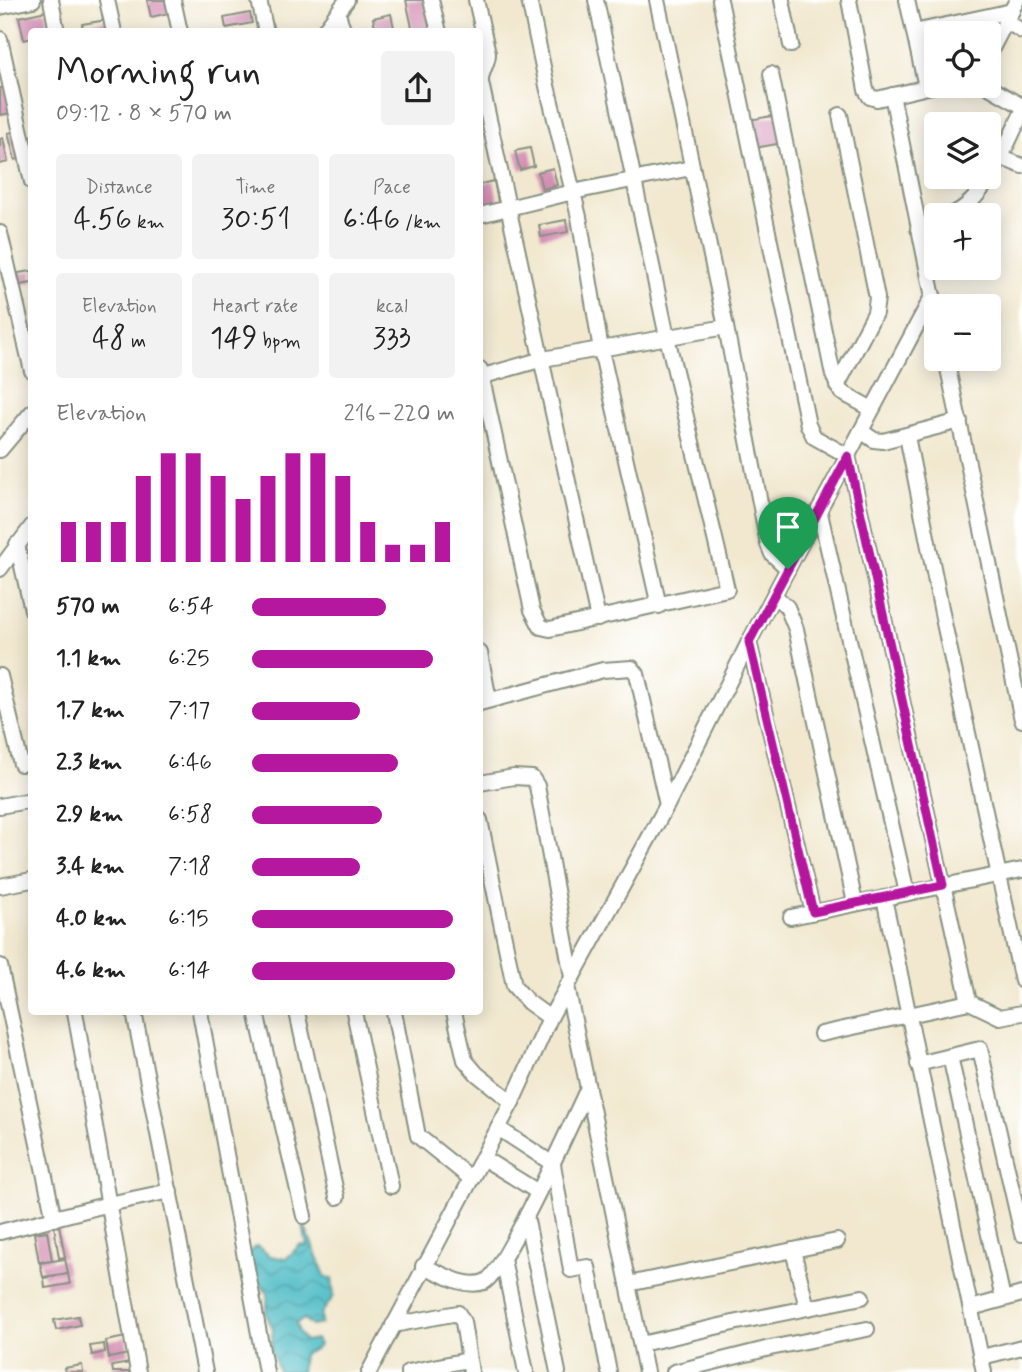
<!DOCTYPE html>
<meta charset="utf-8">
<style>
:root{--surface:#fff;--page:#f2f2f2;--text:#222;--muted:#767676;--accent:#b5179e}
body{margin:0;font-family:Mynerve,sans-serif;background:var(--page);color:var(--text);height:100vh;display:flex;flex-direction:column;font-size:26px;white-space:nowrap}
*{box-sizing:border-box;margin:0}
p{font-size:23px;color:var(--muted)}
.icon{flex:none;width:38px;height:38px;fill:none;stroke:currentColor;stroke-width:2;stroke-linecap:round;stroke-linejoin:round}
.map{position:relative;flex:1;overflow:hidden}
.sheet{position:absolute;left:28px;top:28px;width:455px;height:987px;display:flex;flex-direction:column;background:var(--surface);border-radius:7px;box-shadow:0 4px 18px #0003}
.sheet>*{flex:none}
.fabs{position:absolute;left:924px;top:21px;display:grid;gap:14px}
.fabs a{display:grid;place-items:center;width:77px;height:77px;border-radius:7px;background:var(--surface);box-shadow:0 4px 18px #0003;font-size:35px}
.pin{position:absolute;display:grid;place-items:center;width:60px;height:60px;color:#fff;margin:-72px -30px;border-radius:50% 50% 50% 0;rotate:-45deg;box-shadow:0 0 7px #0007}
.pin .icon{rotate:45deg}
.round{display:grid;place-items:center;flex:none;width:74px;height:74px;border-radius:7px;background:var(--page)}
.head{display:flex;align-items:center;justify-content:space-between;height:119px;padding:0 28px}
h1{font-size:38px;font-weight:600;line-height:52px}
.stats{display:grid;grid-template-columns:repeat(3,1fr);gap:10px;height:119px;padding:7px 28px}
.stats div{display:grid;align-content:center;border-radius:7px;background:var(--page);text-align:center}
.stats b{font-size:30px;font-weight:600}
.stats small{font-size:19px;font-weight:400}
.stats p{font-size:19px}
.chart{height:196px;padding:14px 28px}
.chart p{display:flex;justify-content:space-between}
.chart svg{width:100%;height:126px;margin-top:7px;stroke:var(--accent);stroke-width:6}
ul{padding:0 28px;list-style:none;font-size:23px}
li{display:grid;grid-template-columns:112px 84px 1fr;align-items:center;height:52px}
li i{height:18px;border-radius:9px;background:var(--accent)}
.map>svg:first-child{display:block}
</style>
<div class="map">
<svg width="1022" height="1372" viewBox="0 0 1022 1372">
<defs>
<pattern id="water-waves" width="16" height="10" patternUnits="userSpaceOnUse" patternTransform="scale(1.75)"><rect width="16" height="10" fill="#4dbcc5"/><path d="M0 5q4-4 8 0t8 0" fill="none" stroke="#3f9aa1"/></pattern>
</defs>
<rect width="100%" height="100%" fill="#fff"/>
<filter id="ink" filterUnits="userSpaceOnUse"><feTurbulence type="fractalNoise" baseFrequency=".0143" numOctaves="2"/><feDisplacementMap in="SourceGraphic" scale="14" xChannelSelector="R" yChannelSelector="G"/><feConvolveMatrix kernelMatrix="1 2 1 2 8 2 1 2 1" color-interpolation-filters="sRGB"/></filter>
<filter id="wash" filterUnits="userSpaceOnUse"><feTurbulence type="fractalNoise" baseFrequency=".00686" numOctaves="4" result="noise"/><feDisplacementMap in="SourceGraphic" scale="28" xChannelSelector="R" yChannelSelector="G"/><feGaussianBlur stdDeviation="1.57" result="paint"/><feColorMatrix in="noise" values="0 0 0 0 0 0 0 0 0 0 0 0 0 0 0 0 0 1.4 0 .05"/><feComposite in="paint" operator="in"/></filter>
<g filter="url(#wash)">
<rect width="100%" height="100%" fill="#f1e8cf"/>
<!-- water -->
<path fill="url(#water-waves)" stroke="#367c7c" stroke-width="2" d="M302,1220L325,1276L332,1279L334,1296L321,1314V1324L312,1326L304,1319L296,1323L299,1333L305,1341L316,1339L319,1345L316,1349L303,1354L301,1372H279L271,1349L273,1329L266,1314L268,1293L254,1280L249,1253L257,1246L270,1256L286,1259L300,1245L307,1246Z"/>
<g id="blocks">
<!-- building -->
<g fill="#d48eb4">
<path d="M147,0H171L173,12L151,17Z"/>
<path d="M406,0H424L431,32H413Z"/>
<path d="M46,11L50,32H32V38L24,40L19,17Z"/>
<path d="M250,13L252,23L226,28L224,18Z"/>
<path d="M391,14L395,32H376L373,18Z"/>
<path d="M107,20L109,30L83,32L82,24Z"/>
<path d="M7,87L12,113L0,115V88Z"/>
<path d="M778,115L783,143L754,148L749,120Z"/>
<path d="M19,131L25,157L15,160L8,133Z"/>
<path d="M3,138L8,162L0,164V139Z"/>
<path d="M530,148L534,166L520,170L515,151Z"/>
<path d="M553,168L557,185L542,189L538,172Z"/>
<path d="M494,181L499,207L480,211V184Z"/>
<path d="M566,220L568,232L541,237L539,225Z"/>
<path d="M32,271V283L20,285L18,273Z"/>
<path d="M59,1225L65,1257L59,1258L54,1226Z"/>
<path d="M47,1231L52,1260L39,1262L34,1233Z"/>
<path d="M65,1259L68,1273L43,1277L40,1263Z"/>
<path d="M68,1274L70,1284L45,1288L44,1278Z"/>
<path d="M78,1316L80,1325L56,1330L54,1320Z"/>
<path d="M126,1337L129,1354L109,1358L106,1341Z"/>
<path d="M104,1344L105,1352L92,1355L90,1346Z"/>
<path d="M130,1363L131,1372H113L112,1366Z"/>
<path d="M82,1365L83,1372H65L64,1368Z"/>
</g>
</g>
</g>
<g filter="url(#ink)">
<use href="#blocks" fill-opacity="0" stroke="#889282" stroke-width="2"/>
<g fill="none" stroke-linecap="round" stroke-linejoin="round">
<!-- street casing -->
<g stroke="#889282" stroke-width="18">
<g id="street">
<path d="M51,0L57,32"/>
<path d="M107,0L114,32"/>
<path d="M173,0L180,32"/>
<path d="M259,0L266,32"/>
<path d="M431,0L439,32"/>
<path d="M476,0L488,53C488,65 480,71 481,83L598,619"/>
<path d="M529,0L547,86L579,217L601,350L659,606"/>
<path d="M657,0L726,327L768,544L772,554L788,569"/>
<path d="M720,0L808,425L814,437L848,456L969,1002"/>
<path d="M782,0L791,45"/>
<path d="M849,0L866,90L870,97L877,99L936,85"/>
<path d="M907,0L926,87"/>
<path d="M0,7L33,0"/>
<path d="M338,14L344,32"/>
<path d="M1007,22L1022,31"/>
<path d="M323,32L347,0"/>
<path d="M914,32L1012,11"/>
<path d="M0,39L32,182"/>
<path d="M989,54L1017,0"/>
<path d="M771,74L833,375L841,392L872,409"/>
<path d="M987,86L1022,106"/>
<path d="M892,95L936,312"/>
<path d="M1000,157L1022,166"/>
<path d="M480,215L573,192L691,168"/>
<path d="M951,215C987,200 1005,146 1022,113"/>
<path d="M918,229L936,221"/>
<path d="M0,233L32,371"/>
<path d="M946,359L1022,720"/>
<path d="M480,369L532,610L541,627L550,629L727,589L667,337L596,0"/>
<path d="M480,377L543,359L726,327"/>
<path d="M837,386L875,313L877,298L840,115"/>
<path d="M861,431L874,440L883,441L960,421"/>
<path d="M907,436L944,623L1022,981"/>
<path d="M0,450L32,412"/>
<path d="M819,509L907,893"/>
<path d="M17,544L32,610"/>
<path d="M0,569L32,526"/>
<path d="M774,595L787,607L796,629L855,903"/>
<path d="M749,642L813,912"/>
<path d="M480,653L489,700"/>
<path d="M0,676L21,764"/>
<path d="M480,703L603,670L632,668L637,674L667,805"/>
<path d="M480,783L514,777L532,778L537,786L572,977"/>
<path d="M0,806L32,800"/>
<path d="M480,820L514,986L528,1002L550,1018"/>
<path d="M0,886L32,880"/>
<path d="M884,898L984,1372"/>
<path d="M791,917L1022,870"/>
<path d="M0,966L54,1219"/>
<path d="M567,986L646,1372"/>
<path d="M75,1012L138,1372"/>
<path d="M134,1012L205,1372"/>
<path d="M200,1012L266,1372"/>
<path d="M256,1012L304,1216"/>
<path d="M297,1012L337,1197"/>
<path d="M354,1012L391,1186"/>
<path d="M394,1012L418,1136L470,1178"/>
<path d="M454,1012L465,1060L477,1074L512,1102"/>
<path d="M821,1034L969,1002L1000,1017L1022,1013"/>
<path d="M950,1056L1003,1299"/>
<path d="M918,1064L980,1049L1022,1234"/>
<path d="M498,1128L553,1164L571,1270L588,1267L609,1372"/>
<path d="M483,1158L538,1192"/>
<path d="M526,1216L558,1372"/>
<path d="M0,1232L109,1204L170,1191"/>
<path d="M793,1250L807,1308"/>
<path d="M503,1259L526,1372"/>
<path d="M423,1266C441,1273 465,1289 484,1282C503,1275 575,1115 588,1088"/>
<path d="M628,1284L837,1241"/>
<path d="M971,1308L1022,1294"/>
<path d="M393,1325L458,1313L463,1322L471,1372"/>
<path d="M641,1344L733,1323L862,1297"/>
<path d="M982,1357L1022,1347"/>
<path d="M369,1372L512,1102L550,1018L667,805L749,642L933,295"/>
<path d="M408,1372L468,1360"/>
<path d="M674,1372L770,1348L867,1329"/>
</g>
</g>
<!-- street -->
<use href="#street" stroke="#fff" stroke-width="14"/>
</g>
</g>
<g fill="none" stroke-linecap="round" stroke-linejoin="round" filter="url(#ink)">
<!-- route casing -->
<g stroke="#fff" stroke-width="14">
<path id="route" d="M848,456L943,885L813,912L749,642Z"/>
</g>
<!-- route -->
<use href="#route" stroke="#b5179e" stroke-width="9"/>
</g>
</svg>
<div class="fabs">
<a><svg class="icon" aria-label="locate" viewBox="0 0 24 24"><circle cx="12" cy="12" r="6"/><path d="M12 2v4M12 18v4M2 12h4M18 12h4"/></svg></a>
<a><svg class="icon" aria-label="layers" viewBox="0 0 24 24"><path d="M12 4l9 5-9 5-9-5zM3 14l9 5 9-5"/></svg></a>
<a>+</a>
<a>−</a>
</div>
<div class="pin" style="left:788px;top:569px;background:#1e9e55"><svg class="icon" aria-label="arrive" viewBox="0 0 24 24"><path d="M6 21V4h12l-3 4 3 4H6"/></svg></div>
<section class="sheet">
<div class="head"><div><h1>Morning run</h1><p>09:12 · 8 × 570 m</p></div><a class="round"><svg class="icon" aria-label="share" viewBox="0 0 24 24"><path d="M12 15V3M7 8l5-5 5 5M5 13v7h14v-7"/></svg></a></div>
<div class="stats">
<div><p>Distance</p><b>4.56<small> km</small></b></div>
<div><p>Time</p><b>30:51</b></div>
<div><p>Pace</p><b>6:46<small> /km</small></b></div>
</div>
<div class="stats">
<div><p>Elevation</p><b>48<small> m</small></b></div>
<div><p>Heart rate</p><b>149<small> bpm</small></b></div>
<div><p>kcal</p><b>333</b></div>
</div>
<div class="chart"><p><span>Elevation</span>216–220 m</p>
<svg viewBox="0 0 160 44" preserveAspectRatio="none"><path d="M5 44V30M15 44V30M25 44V30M35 44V14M45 44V6M55 44V6M65 44V14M75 44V22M85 44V14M95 44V6M105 44V6M115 44V14M125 44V30M135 44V38M145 44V38M155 44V30"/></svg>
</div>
<ul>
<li><b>570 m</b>6:54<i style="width:66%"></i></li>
<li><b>1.1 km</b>6:25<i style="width:89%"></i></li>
<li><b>1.7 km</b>7:17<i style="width:53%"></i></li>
<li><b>2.3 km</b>6:46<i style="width:72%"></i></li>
<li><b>2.9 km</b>6:58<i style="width:64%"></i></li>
<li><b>3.4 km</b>7:18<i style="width:53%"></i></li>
<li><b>4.0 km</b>6:15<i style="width:99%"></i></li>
<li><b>4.6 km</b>6:14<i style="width:100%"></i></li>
</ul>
</section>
</div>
